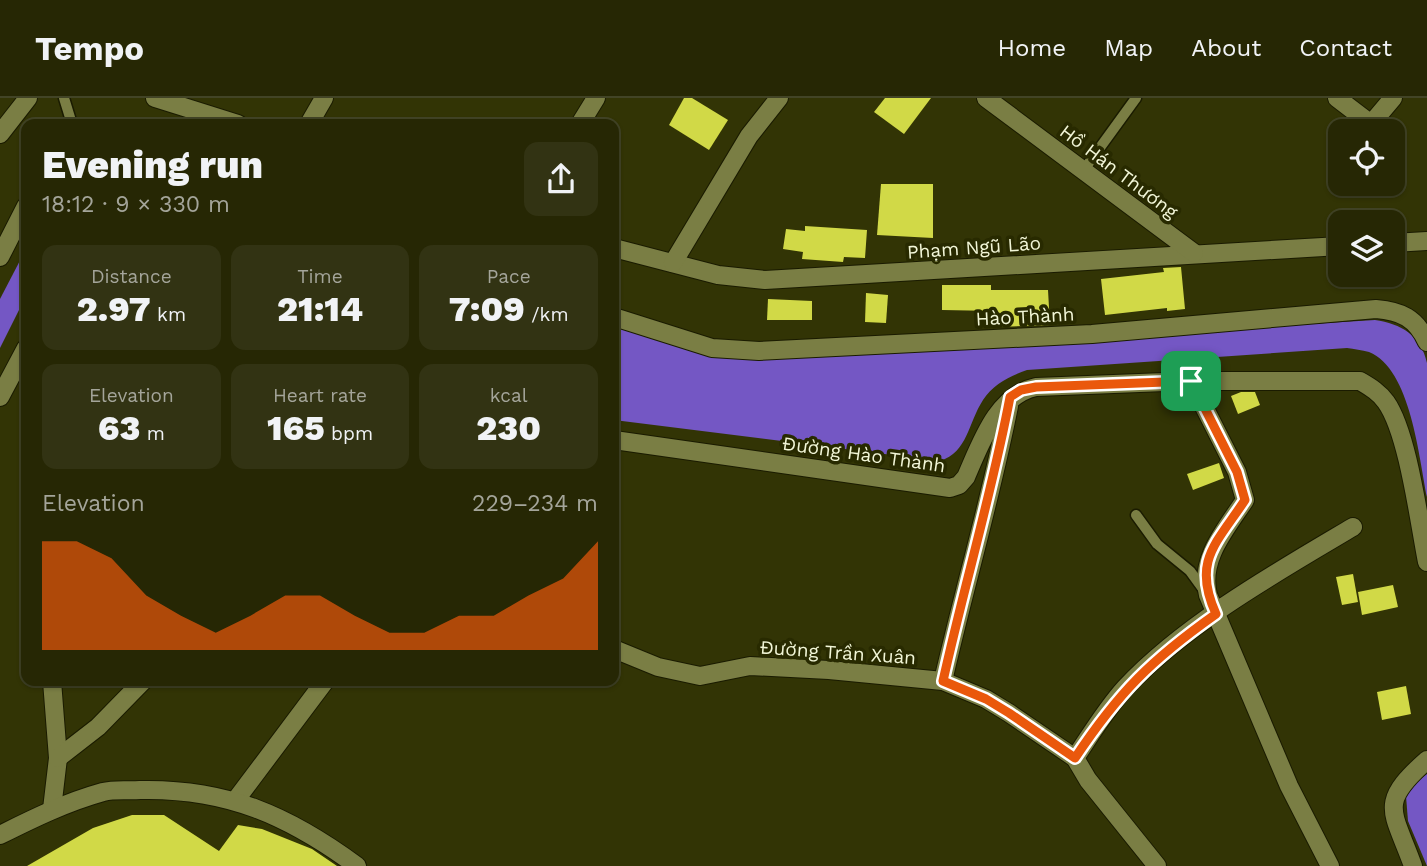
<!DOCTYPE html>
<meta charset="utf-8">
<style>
:root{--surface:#262704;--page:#323313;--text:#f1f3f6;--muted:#a4a59a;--line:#424426;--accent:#ea580c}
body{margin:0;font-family:"Work Sans",sans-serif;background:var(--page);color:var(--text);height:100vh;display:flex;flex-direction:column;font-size:26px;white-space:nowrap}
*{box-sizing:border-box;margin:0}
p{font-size:23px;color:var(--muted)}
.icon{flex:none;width:38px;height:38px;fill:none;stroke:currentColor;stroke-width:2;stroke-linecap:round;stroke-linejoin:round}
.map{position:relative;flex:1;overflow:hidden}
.panel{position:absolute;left:21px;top:21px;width:598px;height:567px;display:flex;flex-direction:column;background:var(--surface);border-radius:14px;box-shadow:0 2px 5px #0004,0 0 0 2px var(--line)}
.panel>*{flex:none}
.tools{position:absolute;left:1328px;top:21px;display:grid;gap:14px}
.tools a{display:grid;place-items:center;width:77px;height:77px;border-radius:14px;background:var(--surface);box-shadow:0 2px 5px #0004,0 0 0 2px var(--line);font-size:35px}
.pin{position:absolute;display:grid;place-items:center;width:60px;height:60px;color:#fff;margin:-30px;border-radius:14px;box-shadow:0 4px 10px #0006}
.round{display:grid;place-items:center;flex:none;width:74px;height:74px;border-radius:14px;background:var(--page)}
.overview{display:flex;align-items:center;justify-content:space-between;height:119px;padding:0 21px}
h1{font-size:38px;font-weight:800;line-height:52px}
.metrics{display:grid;grid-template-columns:repeat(3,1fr);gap:10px;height:119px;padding:7px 21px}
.metrics div{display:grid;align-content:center;border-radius:14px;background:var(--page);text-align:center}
.metrics b{font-size:35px;font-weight:800}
.metrics small{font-size:19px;font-weight:400}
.metrics p{font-size:19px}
.chart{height:196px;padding:14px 21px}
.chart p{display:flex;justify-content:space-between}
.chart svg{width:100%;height:126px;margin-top:7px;fill:var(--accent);opacity:.7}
header{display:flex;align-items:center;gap:42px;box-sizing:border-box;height:98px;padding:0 35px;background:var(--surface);border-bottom:2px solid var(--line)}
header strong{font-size:33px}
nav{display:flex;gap:38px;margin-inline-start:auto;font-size:24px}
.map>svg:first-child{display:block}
</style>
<header>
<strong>Tempo</strong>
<nav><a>Home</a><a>Map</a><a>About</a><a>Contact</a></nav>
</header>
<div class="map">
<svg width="1427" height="768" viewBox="0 0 1427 768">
<rect width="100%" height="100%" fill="#323405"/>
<!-- water -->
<g fill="#7457c4">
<path d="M26,151V198L0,250V201Z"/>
<path d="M1375,222C1401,226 1421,237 1427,265V399C1419,360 1411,271 1369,254C1362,252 1354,251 1347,250L1027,272C1010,278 993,286 983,302C968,325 968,354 940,363L614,322V228L766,260Z"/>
<path d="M1427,676V768L1408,723L1406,698L1418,683Z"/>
</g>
<!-- building -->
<g fill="#d1d947">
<path d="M684,0H692L728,22L709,52L669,27Z"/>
<path d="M885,0H931L904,36L874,14Z"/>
<path d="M881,86H933V140L877,137Z"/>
<path d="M805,128L867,132L865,160L844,159L843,164L802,161L803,154L783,151L786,131L805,133Z"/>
<path d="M1181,169L1185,211L1167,213V210L1105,217L1101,181L1164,174L1163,170Z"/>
<path d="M942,187H991V192H1048L1050,227L997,229L996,213L942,212Z"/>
<path d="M866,195L888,197L886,225L865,224Z"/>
<path d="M768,201L812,203V222H767Z"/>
<path d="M1241,294H1255L1260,307L1238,316L1231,298Z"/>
<path d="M1219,365L1224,380L1193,392L1187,376Z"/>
<path d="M1353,476L1358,504L1342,507L1336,479Z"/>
<path d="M1393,487L1398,509L1362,517L1358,494Z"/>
<path d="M1406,588L1411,616L1382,622L1377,594Z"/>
<path d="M132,717H164L219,753L238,727L262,731L312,751L337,768H27L93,730Z"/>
</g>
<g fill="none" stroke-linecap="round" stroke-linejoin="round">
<!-- service casing -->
<g stroke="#1a1b00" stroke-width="13">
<g id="service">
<path d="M64,0L72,26"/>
<path d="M1083,73L1136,0"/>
<path d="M1136,417L1157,446L1190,473L1206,495"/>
</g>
</g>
<!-- minor casing -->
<g stroke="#1a1b00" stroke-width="20">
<g id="minor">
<path d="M155,0L238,26"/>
<path d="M1337,0L1371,26L1393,0"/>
<path d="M309,26L324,0"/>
<path d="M580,26L596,0"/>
<path d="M1393,145L1427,143"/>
<path d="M614,150L718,177L765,182L1340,148"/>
<path d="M0,159L26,108"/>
<path d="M673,165L749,38L779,0"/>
<path d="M614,219L712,250L759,253L1092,236L1376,211C1401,213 1416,220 1427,244"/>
<path d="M1191,283L1237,374L1245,402C1226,431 1199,461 1208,497L1289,688L1330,768"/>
<path d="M0,299L26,250"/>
<path d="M614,342L950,390L959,387L966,379C981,345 997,297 1036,289L1191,283H1360C1370,289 1379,294 1386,304C1408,335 1419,424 1427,464"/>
<path d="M614,551L658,569L700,578L750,568L829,572L943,583L986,601L1009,615L1075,660L1088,682L1157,768"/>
<path d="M52,583L58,660L52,711"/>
<path d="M943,583C964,491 991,400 1009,308"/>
<path d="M58,660L98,629L143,583"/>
<path d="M1075,660C1091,636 1106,611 1125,590C1185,526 1277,474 1353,429"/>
<path d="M235,703L325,583"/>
<path d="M0,737C34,720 67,704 103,694C115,691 128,693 140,692C227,690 289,718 357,768"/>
<path d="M1413,768C1393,712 1377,706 1427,662"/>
</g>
</g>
<!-- tertiary casing -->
<g stroke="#1a1b00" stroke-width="20">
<g id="tertiary">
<path d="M986,0L1194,155"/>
<path d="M0,36L28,0"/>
</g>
</g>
<!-- service -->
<use href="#service" stroke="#7a7e44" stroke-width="10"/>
<!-- minor -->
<use href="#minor" stroke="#7a7e44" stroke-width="18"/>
<!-- tertiary -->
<use href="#tertiary" stroke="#7a7e44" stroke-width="18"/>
</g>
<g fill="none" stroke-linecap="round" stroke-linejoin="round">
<!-- route casing -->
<g stroke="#fff" stroke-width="14">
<path id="route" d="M1191,283L1237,374L1245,402C1216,446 1192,463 1216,516C1151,562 1119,594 1075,660L1009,615L986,601L943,583C964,488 992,395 1010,299L1021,292L1036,289Z"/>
</g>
<!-- route -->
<use href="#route" stroke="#ea580c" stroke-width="9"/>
</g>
<g text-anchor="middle" stroke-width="7" stroke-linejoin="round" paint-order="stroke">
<!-- street labels -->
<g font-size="19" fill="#f2f6d7" stroke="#282a00">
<text transform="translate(1119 73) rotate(37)" y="7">Hồ Hán Thương</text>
<text transform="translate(974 149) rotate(-4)" y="7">Phạm Ngũ Lão</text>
<text transform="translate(1025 218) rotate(-3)" y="7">Hào Thành</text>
<text transform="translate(864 356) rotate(8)" y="7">Đường Hào Thành</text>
<text transform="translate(838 554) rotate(4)" y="7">Đường Trần Xuân</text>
</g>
</g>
</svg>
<div class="tools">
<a><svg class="icon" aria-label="locate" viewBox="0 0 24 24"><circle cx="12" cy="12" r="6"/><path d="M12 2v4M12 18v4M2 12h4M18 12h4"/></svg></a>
<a><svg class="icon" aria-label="layers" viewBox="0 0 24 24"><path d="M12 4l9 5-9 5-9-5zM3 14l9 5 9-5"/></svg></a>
</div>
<div class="pin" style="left:1191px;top:283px;background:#1e9e55"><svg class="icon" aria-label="arrive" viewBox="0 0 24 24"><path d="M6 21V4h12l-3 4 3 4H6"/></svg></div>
<section class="panel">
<div class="overview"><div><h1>Evening run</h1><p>18:12 · 9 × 330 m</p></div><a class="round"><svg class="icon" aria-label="share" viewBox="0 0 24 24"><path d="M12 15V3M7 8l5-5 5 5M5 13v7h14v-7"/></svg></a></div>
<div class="metrics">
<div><p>Distance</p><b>2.97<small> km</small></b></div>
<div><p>Time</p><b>21:14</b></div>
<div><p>Pace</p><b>7:09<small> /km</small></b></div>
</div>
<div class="metrics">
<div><p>Elevation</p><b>63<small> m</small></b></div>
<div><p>Heart rate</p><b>165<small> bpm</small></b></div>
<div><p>kcal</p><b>230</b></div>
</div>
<div class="chart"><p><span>Elevation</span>229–234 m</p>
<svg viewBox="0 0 160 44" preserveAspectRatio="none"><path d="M0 44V6L10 6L20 12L30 25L40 32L50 38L60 32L70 25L80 25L90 32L100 38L110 38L120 32L130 32L140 25L150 19L160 6V44z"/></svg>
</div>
</section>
</div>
